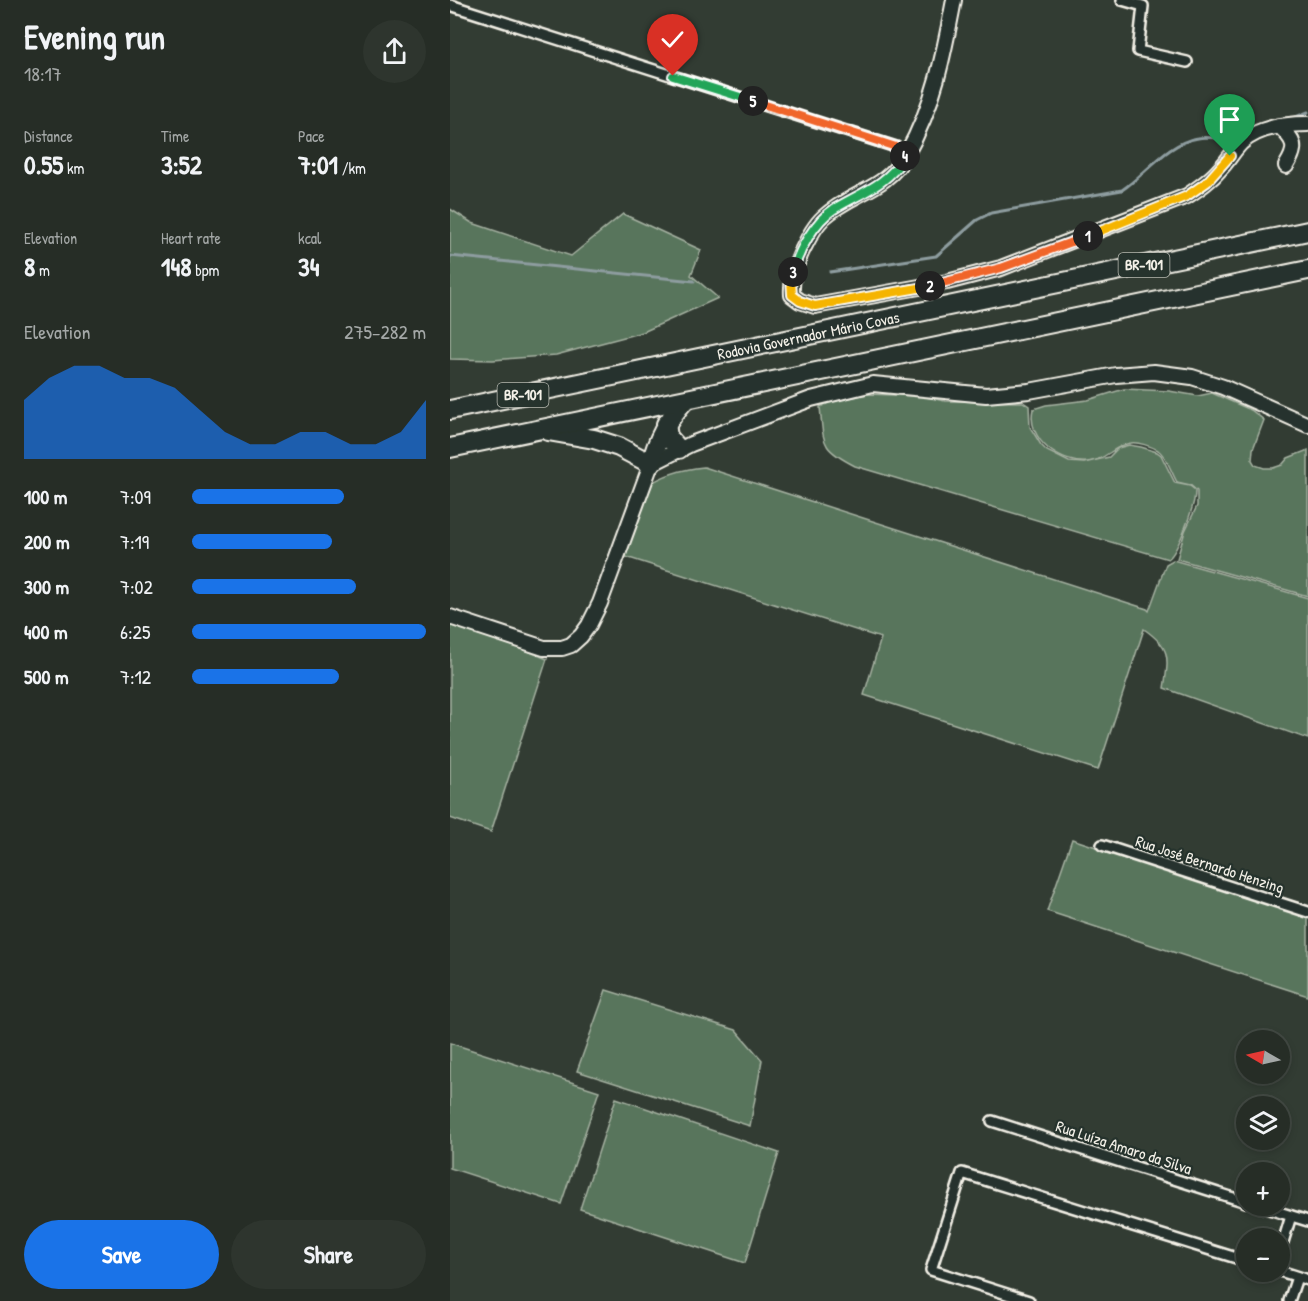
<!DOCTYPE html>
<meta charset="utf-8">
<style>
:root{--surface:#262d26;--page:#2e352e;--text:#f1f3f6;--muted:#a4a8a7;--line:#424943;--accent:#1a73e8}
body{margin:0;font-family:"Patrick Hand",sans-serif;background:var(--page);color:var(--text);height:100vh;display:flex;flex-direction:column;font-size:22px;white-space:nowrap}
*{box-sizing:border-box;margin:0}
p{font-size:20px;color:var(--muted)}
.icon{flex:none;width:33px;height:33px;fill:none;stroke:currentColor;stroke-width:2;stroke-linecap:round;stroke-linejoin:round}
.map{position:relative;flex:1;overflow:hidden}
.drawer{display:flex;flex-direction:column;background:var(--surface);width:450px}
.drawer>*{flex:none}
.needle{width:39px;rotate:279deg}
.fabs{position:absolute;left:786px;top:1030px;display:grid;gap:12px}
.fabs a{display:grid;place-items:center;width:54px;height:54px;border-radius:50%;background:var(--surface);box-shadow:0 3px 9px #0003,0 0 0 2px var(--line);font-size:30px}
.pin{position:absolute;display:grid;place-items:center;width:51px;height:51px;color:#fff;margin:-62px -26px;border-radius:50% 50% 50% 0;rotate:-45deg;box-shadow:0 0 6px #0007}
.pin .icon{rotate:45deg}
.km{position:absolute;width:30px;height:30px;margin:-15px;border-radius:50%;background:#222;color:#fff;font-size:16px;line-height:30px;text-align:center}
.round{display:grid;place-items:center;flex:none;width:63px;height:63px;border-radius:32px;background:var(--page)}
.head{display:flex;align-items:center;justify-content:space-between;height:102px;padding:0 24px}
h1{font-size:33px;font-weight:700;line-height:45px}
.stats{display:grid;grid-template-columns:repeat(3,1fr);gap:9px;height:102px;padding:6px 24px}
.stats div{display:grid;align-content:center}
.stats b{font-size:26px;font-weight:700}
.stats small{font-size:16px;font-weight:400}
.stats p{font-size:16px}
.chart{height:168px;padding:12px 24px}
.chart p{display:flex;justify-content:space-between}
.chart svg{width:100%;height:108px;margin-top:6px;fill:var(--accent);opacity:.7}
.cta{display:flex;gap:12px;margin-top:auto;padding:12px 24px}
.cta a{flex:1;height:69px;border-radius:36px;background:var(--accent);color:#fff;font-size:24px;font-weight:700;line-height:69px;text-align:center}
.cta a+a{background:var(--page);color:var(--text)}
ul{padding:0 24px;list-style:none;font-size:20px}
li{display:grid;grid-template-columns:96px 72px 1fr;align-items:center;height:45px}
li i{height:15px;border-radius:8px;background:var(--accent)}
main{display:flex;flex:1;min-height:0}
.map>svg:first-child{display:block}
</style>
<main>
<section class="drawer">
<div class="head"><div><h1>Evening run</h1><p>18:17</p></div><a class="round"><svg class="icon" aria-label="share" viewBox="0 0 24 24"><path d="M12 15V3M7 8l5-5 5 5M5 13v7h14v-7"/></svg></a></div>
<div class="stats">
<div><p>Distance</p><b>0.55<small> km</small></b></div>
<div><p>Time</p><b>3:52</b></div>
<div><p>Pace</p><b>7:01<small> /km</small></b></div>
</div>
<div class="stats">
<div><p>Elevation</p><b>8<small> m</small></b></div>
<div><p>Heart rate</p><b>148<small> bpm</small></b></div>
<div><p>kcal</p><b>34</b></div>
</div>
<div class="chart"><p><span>Elevation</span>275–282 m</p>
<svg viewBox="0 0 160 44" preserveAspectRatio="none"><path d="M0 44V20L10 11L20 6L30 6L40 11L50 11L60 15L70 24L80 33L90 38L100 38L110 33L120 33L130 38L140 38L150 33L160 20V44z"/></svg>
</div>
<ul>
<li><b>100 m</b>7:09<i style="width:65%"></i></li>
<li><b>200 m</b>7:19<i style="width:60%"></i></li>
<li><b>300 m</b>7:02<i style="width:70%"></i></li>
<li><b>400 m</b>6:25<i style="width:100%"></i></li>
<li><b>500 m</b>7:12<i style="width:63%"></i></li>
</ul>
<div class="cta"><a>Save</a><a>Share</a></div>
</section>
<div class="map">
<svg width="858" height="1301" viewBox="0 0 858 1301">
<rect width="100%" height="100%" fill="#323c33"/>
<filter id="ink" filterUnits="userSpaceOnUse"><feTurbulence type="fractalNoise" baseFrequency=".0167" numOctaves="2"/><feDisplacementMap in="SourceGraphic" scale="12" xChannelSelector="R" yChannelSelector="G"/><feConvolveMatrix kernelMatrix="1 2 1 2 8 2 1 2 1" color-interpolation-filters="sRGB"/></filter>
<g filter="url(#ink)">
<!-- green -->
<g fill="#58745c" stroke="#a6b2a2" stroke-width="1.5">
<path d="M0,209L22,223L121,256L173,214L251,250L241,275L268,298L193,332L106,355L43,360L0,359Z"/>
<path d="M674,389L719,391L748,396L762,393L801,410L814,420L803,449L802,460L805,465L814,468H823L832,465L838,458L858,450V596L727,559L735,531L747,506V491L740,485L727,482C721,472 717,456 708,450C701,446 688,442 681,443C664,445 656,460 639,462C611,465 576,440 583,409L596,405L638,400Z"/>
<path d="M418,394L471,396L495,401L573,402L579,406L580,427L591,445L597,451L619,462L634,463L659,457L668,448L679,445L691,447L707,452L711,455L725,483L740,486L745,490C746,503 728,552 718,559L405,466C370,448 374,444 370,407L380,402Z"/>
<path d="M254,467L697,609L699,611L716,564L723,560L858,598V739L714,688C719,657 721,648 694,629L648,770L414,695L431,638L173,556L197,486C214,474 234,469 254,467Z"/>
<path d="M0,624L44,637L97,659L41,832L0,818Z"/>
<path d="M622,839L858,917V996L597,911Z"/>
<path d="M156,990L286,1030L312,1060L300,1126L127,1071Z"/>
<path d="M0,1043L149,1091L111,1204L0,1168Z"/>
<path d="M166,1098L329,1153L295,1263L130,1209Z"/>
</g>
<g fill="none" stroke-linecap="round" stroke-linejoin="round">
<!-- stream -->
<g stroke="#8e9da0" stroke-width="3">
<path d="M841,119L858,112"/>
<path d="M0,256L244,281"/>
<path d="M380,272L486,256L527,220L541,213L672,190C697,173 717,143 748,138C757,136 767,139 776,138C782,137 789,135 795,134"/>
</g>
<!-- street casing -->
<g stroke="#f4f1e8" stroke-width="14">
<g id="street">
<path d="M672,0L693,6L688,51L737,62"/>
<path d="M0,5L446,147L457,154"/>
<path d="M652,845L858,912"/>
<path d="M542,1121L796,1202"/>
<path d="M809,1206L858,1221"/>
<path d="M830,1252L841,1216"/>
<path d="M830,1271L858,1280"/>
<path d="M579,1301L481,1270L512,1173L796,1261"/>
<path d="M839,1301L847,1277"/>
</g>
</g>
<!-- secondary casing -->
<g stroke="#f4f1e8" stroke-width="18">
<g id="secondary">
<path d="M504,0C494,53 484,106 457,153C436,191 402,191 374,217C364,226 358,239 352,251C345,267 341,278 342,295L350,301L365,306L497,282L551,268L737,196C749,188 761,180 770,169C778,161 783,151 791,143C808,127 835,124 858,124"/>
<path d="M829,126C845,141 848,147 836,166"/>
<path d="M0,617L94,648H112L121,645L131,636L139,625L150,603L201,464L241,444L361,399L423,384L536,395L579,391L666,375L704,372L742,377L773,387L858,425"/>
</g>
</g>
<!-- highway casing -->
<g stroke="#f4f1e8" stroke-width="22">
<g id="highway">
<path id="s1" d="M0,410L858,231"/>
<path d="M216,424L218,437L229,449"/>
<path d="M98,431L144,439L169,447L201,464C207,439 218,419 235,400"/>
<path d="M0,448L858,270"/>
</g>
</g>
<!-- street -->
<use href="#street" stroke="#26332d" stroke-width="9"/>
<!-- secondary -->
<use href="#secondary" stroke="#26332d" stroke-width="14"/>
<!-- highway -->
<use href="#highway" stroke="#26332d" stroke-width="18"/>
</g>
</g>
<g fill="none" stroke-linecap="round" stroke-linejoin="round" filter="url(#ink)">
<!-- split-1 casing -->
<g stroke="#fff" stroke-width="12">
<path id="split-1" d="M638,236L737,196L757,182L780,156"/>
</g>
<!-- split-2 casing -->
<g stroke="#fff" stroke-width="12">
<path id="split-2" d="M480,286L551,268L638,236"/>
</g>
<!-- split-3 casing -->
<g stroke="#fff" stroke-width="12">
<path id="split-3" d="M343,272L341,280L342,295L350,301L365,306L480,286"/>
</g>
<!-- split-4 casing -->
<g stroke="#fff" stroke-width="12">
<path id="split-4" d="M343,272C349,250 364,222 384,209C412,192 436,186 455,156"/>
</g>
<!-- split-5 casing -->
<g stroke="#fff" stroke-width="12">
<path id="split-5" d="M303,101L446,147L457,154L455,156"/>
</g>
<!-- split-6 casing -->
<g stroke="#fff" stroke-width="12">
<path id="split-6" d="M223,76L303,101"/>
</g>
<!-- split-1 -->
<use href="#split-1" stroke="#f5b400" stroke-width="8"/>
<!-- split-2 -->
<use href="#split-2" stroke="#f0652b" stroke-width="8"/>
<!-- split-3 -->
<use href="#split-3" stroke="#f5b400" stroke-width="8"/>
<!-- split-4 -->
<use href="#split-4" stroke="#22a559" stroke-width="8"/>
<!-- split-5 -->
<use href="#split-5" stroke="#f0652b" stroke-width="8"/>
<!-- split-6 -->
<use href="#split-6" stroke="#22a559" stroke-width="8"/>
</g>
<g text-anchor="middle" stroke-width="4.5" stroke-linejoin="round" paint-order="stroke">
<!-- shield labels -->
<g fill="#26332d" stroke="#b6b8b0" stroke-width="1.5">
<rect x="668.5" y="253" width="51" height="24" rx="4.5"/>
<rect x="47.5" y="383" width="51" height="24" rx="4.5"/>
</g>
<g font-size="15" font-weight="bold" fill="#f4f1e8">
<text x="694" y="270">BR-101</text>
<text x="73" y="400">BR-101</text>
</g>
<!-- street labels -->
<g font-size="16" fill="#f4f1e8" stroke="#26332d">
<text dy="6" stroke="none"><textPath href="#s1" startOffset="366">Rodovia Governador Mário Covas</textPath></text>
<text transform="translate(760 864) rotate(18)" y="6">Rua José Bernardo Henzing</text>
<text transform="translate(674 1147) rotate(18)" y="6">Rua Luíza Amaro da Silva</text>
</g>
</g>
</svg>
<div class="fabs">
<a><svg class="needle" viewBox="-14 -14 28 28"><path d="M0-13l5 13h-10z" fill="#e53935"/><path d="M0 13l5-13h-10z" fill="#a4a8a7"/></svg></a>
<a><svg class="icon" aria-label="layers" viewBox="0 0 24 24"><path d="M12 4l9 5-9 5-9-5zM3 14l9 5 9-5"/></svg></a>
<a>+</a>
<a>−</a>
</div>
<div class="pin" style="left:780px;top:156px;background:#1e9e55"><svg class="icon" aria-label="arrive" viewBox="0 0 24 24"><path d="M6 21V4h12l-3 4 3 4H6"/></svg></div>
<div class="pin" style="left:223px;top:76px;background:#d93025"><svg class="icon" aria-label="check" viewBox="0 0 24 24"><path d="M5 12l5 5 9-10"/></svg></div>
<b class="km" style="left:638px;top:236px">1</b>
<b class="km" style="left:480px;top:286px">2</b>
<b class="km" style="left:343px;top:272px">3</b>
<b class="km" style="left:455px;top:156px">4</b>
<b class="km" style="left:303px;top:101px">5</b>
</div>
</main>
